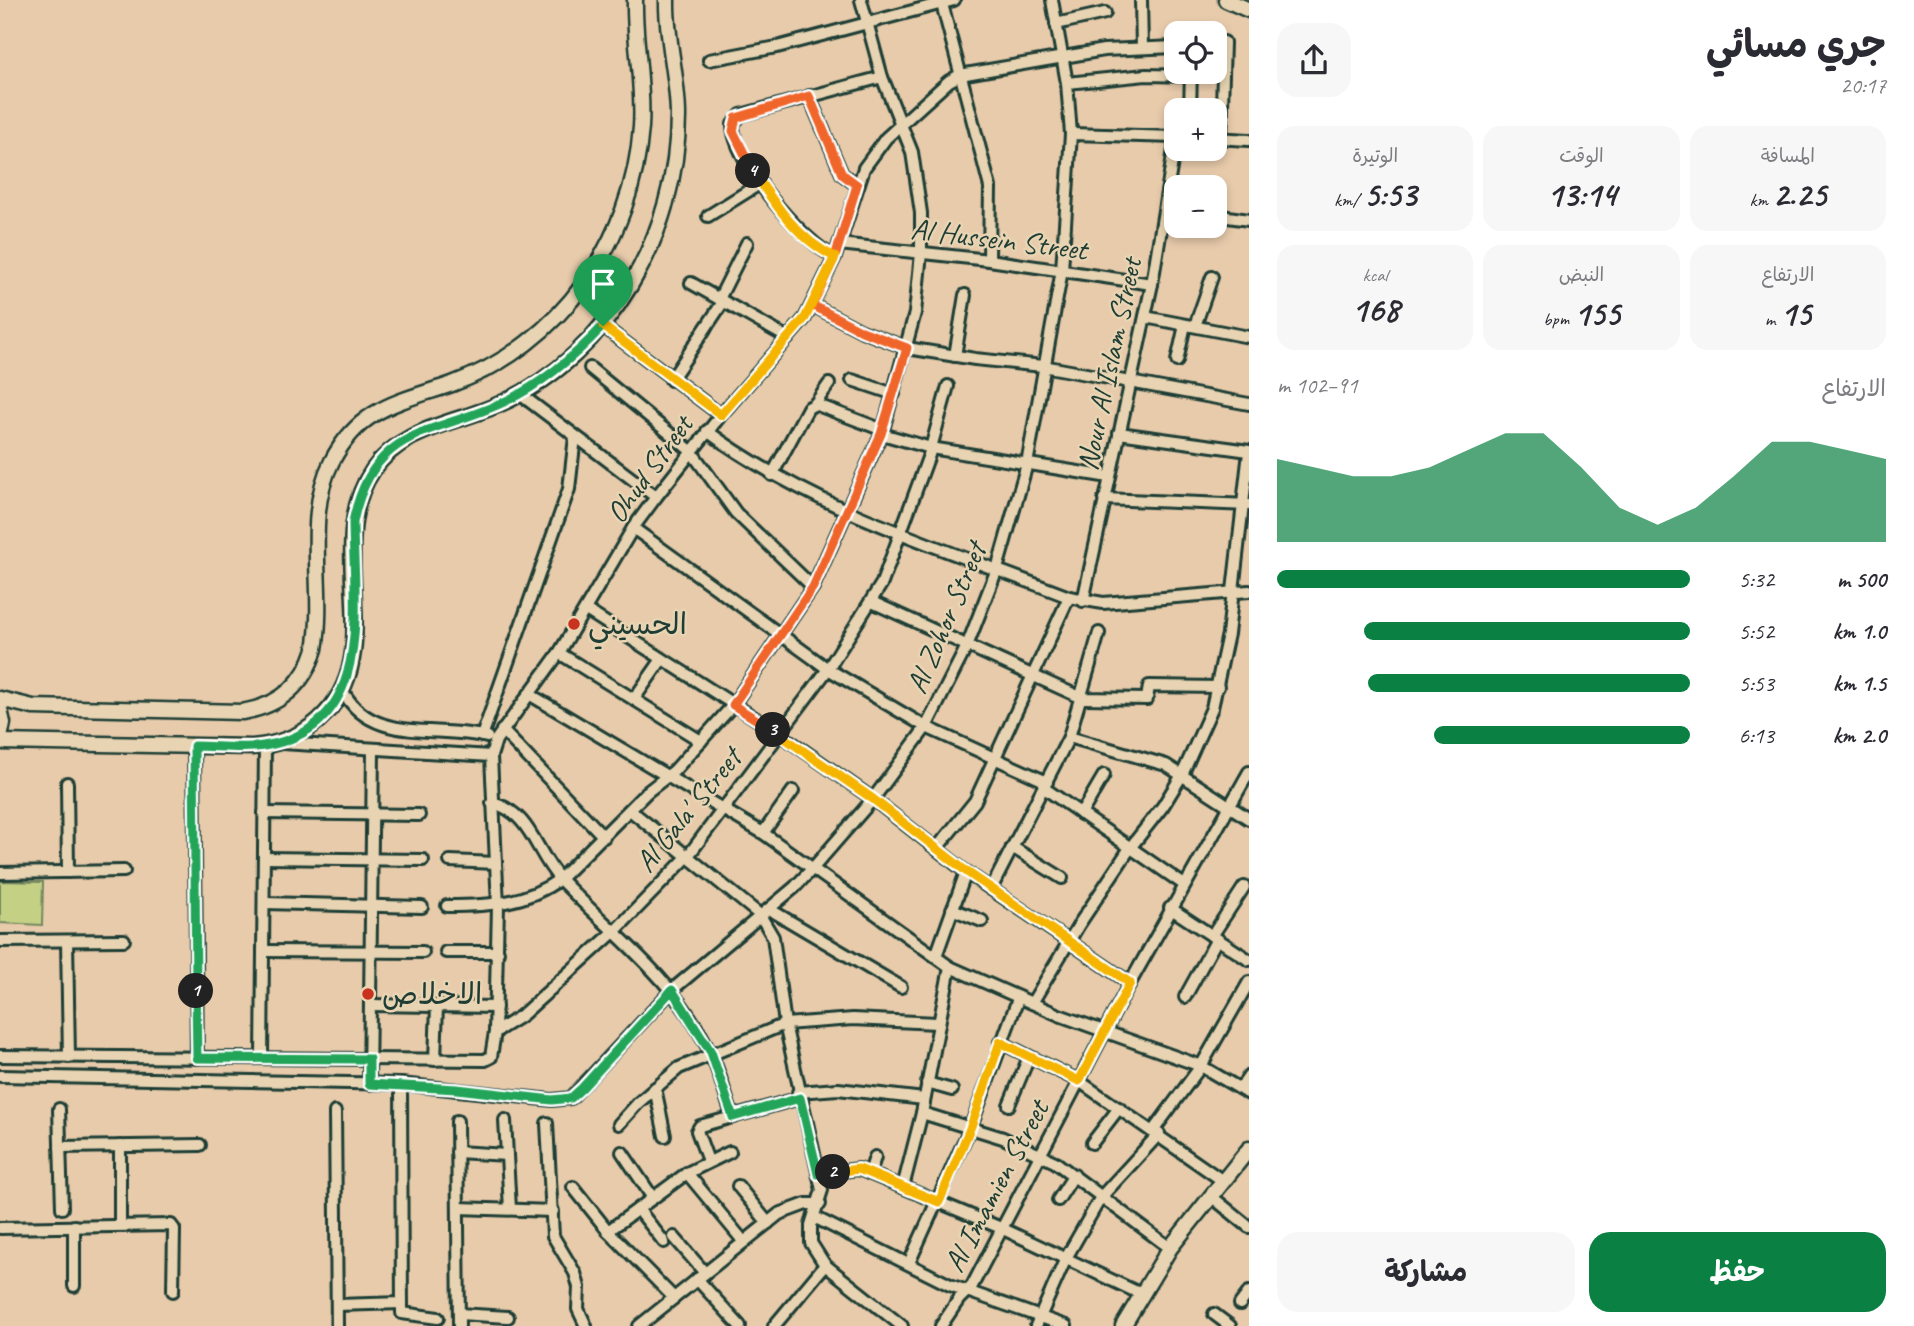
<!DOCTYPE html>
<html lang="ar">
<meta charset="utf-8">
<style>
:root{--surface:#fff;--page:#f7f7f7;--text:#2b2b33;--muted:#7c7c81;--accent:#0b8043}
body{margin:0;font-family:Caveat,"Playpen Sans Arabic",sans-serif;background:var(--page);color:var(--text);direction:rtl;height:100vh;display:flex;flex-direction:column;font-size:26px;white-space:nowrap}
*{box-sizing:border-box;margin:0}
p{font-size:23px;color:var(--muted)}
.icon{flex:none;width:38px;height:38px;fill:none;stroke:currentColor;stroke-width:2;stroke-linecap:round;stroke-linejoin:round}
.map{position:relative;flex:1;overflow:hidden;direction:ltr}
.panel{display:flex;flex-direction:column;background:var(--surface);width:665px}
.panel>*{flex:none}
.fabs{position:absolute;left:1164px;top:21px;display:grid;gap:14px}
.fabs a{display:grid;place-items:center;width:63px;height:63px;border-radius:14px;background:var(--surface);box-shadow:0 4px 10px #0003;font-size:35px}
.pin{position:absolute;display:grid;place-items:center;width:60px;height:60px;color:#fff;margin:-72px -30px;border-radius:50% 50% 50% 0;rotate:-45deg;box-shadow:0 0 7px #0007}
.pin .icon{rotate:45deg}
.km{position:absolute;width:35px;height:35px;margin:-18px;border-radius:50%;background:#222;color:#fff;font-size:19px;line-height:35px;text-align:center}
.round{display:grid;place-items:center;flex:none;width:74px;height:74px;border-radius:21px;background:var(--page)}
.overview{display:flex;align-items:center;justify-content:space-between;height:119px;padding:0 28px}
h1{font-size:38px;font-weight:700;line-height:52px}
.figures{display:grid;grid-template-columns:repeat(3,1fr);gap:10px;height:119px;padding:7px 28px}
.figures div{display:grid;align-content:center;border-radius:18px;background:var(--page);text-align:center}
.figures b{font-size:35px;font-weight:700}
.figures small{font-size:19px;font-weight:400}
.figures p{font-size:19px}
.chart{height:196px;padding:14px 28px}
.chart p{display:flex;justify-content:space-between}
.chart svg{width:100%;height:126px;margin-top:7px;fill:var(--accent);opacity:.7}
.action{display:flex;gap:14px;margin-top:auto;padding:14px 28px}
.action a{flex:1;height:80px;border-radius:21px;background:var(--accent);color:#fff;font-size:28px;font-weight:700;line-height:80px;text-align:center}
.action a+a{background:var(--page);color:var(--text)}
ul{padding:0 28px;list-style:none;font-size:23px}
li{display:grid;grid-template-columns:112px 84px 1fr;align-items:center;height:52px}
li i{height:18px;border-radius:9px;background:var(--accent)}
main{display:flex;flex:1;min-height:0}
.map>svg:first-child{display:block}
</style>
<main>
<section class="panel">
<div class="overview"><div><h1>جري مسائي</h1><p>20:17</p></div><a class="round"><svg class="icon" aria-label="share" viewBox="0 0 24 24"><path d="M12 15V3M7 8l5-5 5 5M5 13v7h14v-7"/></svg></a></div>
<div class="figures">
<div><p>المسافة</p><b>2.25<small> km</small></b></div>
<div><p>الوقت</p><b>13:14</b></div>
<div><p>الوتيرة</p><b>5:53<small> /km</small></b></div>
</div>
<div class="figures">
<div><p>الارتفاع</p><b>15<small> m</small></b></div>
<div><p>النبض</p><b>155<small> bpm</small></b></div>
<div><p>kcal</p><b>168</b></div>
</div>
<div class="chart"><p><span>الارتفاع</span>91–102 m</p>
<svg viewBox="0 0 160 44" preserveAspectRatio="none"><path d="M0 44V15L10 18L20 21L30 21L40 18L50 12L60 6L70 6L80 18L90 32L100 38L110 32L120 21L130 9L140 9L150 12L160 15V44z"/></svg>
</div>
<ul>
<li><b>500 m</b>5:32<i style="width:100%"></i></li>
<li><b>1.0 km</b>5:52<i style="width:79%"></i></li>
<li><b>1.5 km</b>5:53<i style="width:78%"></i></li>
<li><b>2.0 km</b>6:13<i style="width:62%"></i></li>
</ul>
<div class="action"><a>حفظ</a><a>مشاركة</a></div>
</section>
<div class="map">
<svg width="1249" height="1326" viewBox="0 0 1249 1326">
<rect width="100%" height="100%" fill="#e8cbab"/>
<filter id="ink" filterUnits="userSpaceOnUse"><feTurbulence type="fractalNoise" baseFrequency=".0143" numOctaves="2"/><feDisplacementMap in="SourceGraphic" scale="14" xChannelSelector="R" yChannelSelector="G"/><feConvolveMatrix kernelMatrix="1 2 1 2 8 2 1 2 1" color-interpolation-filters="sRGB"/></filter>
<g filter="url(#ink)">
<!-- green -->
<path fill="#c4d185" stroke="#72875c" stroke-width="2" d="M0,881L43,882L42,925L0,923Z"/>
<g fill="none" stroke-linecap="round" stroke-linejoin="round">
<!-- street casing -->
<g stroke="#1f3d34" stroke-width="16">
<g id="street">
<path d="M941,0L990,187L989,260"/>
<path d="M1141,0L1142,48"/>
<path d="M1056,24L1105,13"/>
<path d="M709,60L777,47L954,0"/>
<path d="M1067,83L1146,75L1191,76"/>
<path d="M809,96L842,174L857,185"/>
<path d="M1190,110L1191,72"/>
<path d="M1071,134L1176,137"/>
<path d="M1214,138L1249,140"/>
<path d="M1221,138L1224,42"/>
<path d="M1214,215L1249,220"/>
<path d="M708,216L761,183"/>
<path d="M839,244L989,260L1152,284"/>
<path d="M835,257C803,243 732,160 733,124L741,115L882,77"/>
<path d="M691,283L788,338"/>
<path d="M719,299L747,243"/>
<path d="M812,305L862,331L907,348L975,359L1043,366L1249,404"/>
<path d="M1145,317L1249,337"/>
<path d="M603,326L721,415"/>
<path d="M1195,326L1212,277"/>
<path d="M955,356L965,295"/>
<path d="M1177,361L1185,325"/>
<path d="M590,368L691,451L736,513L813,587"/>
<path d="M671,380L723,302"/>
<path d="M852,380L894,394"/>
<path d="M520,394L656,497"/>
<path d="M815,404L829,384"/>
<path d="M707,431C814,510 945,549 1069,597L1103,603L1249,591"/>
<path d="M1119,433L1249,451"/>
<path d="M882,434L931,448L1109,477"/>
<path d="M772,475L808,408L815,404L883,430"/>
<path d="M1104,499L1249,505"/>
<path d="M633,528L828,669L926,727L1047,782"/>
<path d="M1083,601L1152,284L1176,137"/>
<path d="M872,602L1082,698L1147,699L1149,686L1218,687"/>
<path d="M586,610L780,734L873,799L966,872L1130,983"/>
<path d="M559,653L701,741"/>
<path d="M343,691C372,745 437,724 487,737"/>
<path d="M529,694L763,833L950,967L1059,1015L1201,1066L1249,1094"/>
<path d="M634,699L662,659"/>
<path d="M502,730L604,837"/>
<path d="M482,736L569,489L575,437"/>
<path d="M1069,737L1166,765L1249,819"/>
<path d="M282,743L491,756"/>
<path d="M194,745L197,1058"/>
<path d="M67,783L68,872"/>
<path d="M1044,788L1183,884"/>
<path d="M492,803C531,812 535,852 560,879C616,938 673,976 710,1052C720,1072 725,1096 733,1117"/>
<path d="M630,810L760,915L773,937L785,1024L822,1190L811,1225V1243L825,1265L902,1326"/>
<path d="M264,813L419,815"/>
<path d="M1081,814L1104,775"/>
<path d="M763,833L793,791"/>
<path d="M1012,847L1062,878"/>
<path d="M937,848L975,801L1069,597"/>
<path d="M264,858L423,860"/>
<path d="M450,861L496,863"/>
<path d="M0,873L124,871"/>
<path d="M991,889L1069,737L1099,633"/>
<path d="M264,903L422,907"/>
<path d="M447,906C488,906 526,904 560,879L647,792L674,771L733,705L813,587L883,430L915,313L921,253V213L912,152L882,77L861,0"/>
<path d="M1170,908L1249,960"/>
<path d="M769,909L901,987"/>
<path d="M952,909L982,921"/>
<path d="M1212,936L1244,887"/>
<path d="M0,941L124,940"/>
<path d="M67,941L69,1057"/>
<path d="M263,951L423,952"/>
<path d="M446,952H498"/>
<path d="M936,956L966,872"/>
<path d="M1185,997L1217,939"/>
<path d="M1032,1003L1080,923L1130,848L1163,806L1182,775L1212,708L1228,634L1249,452"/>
<path d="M370,1005L496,1007"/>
<path d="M495,1032L521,1016L616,930L688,856L828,669L882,583L929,455L948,386"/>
<path d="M1000,1042L1079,1081L1223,1181"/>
<path d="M0,1056L485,1060L491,1057L495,1032L498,906L491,756L496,740L559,653L633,528L656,497L721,415L805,318L835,257L864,168L886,138L949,81L960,75L1104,50L1176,47"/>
<path d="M262,1058L265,746"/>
<path d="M435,1060L437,1006"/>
<path d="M0,1076L401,1084L552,1100L571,1098L672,990L795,887L813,868L873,799L926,727L967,646L997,569L1027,464L1062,270L1071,134L1067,83L1052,0"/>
<path d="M927,1083L952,1090"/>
<path d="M369,1084L373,751"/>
<path d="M401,1084L402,1313L438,1318"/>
<path d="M655,1088L665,1136"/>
<path d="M1240,1089L1249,1076"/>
<path d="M798,1092L838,1089L924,1099"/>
<path d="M1009,1105L1029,1057"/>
<path d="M59,1109L62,1208"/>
<path d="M335,1112L337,1326"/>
<path d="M922,1113L1003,1138L1055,1162L1170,1248"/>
<path d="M505,1120L510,1209"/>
<path d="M457,1121L459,1326"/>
<path d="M547,1123L553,1236L575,1273L579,1287L578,1309L586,1326"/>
<path d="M619,1124L638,1103L679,1068L785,1024L853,1019L937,1023"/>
<path d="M1153,1131L1201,1066L1249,982"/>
<path d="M1092,1143L1119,1108"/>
<path d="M120,1146V1224"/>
<path d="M60,1147L200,1145"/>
<path d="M457,1152L507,1155"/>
<path d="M622,1152L653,1198"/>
<path d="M708,1161L697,1131L700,1126L800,1098"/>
<path d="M687,1173L744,1242"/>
<path d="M870,1173L875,1157"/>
<path d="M818,1174L859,1169L1001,1228L1141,1294"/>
<path d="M738,1186L768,1223"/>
<path d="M573,1187L608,1231L674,1298"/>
<path d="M903,1187L922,1113L950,967"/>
<path d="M1211,1196L1249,1227"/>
<path d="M1058,1200L1074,1175"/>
<path d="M458,1208L553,1211"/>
<path d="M638,1209L664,1242"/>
<path d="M814,1217L950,1285L1066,1326"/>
<path d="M74,1226V1286"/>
<path d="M0,1228L171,1225L174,1229L173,1291"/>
<path d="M608,1231L687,1173L730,1152"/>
<path d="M674,1237L705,1273"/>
<path d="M909,1263L971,1126L1018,999"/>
<path d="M697,1279L740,1326"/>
<path d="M1240,1304L1249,1292"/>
<path d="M337,1305L402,1303"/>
<path d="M459,1314L508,1317"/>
<path d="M1214,1314L1230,1326"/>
<path d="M639,1326L779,1214L806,1204H820"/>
<path d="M774,1326L825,1265"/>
<path d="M941,1326L959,1299L972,1286L1130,983L1249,772"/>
<path d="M1036,1326L1066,1258L1101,1197L1159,1134"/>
</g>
</g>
<!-- secondary casing -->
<g stroke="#1f3d34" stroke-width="19">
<g id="secondary">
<path d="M1226,0L1249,10"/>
<path d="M0,699L33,707L242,712C279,706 304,685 315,649C326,589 303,517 332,461C360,407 400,402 452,384C561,345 633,240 641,127C644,84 634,42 635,0"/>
<path d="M0,710L3,723L0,738"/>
<path d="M0,742L252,747C277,745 300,737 319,720C392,655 321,545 373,470C404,426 457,424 502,403C610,354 678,233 678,116C678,77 666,39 667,0"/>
<path d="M1123,1326L1170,1248L1249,1149"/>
</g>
</g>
<!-- street -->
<use href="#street" stroke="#e8d4b2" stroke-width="10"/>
<!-- secondary -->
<use href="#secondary" stroke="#e8d4b2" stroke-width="14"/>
</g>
</g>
<g fill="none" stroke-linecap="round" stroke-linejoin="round" filter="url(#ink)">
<!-- split-1 casing -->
<g stroke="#fff" stroke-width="14">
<path id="split-1" d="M196,991L194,746C218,746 245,750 269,745C377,724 353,602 353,522C373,424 434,436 506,401C544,383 575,356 603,326"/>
</g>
<!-- split-2 casing -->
<g stroke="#fff" stroke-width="14">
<path id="split-2" d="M196,991L197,1058L369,1059V1084L457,1089L552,1100L571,1098L582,1088L672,990L711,1052L733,1117L800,1098L818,1174L833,1172"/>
</g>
<!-- split-3 casing -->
<g stroke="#fff" stroke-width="14">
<path id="split-3" d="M773,730L873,799L967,872L1130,983L1079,1081L1000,1042L971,1126L939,1202L859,1169L833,1172"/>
</g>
<!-- split-4 casing -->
<g stroke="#fff" stroke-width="14">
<path id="split-4" d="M753,171L733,131L736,118L809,96L842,174L857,185L835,257L812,305L862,331L907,348L881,434L813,587L733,705L773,730"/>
</g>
<!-- split-5 casing -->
<g stroke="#fff" stroke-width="14">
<path id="split-5" d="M603,326L721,415L805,318L835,257C798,240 774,203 753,171"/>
</g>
<!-- split-1 -->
<use href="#split-1" stroke="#22a559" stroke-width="9"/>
<!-- split-2 -->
<use href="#split-2" stroke="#22a559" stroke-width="9"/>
<!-- split-3 -->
<use href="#split-3" stroke="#f5b400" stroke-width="9"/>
<!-- split-4 -->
<use href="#split-4" stroke="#f0652b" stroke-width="9"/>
<!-- split-5 -->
<use href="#split-5" stroke="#f5b400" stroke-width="9"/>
</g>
<!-- markers -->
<g fill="#c8321e" stroke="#e8d4b2" stroke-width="2.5">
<circle cx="574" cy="624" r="7"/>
<circle cx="368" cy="994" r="7"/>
</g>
<g text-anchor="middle" stroke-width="5" stroke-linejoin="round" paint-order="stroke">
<!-- street labels -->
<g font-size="30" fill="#1f3d34" stroke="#e8d4b2">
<text transform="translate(999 239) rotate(7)" y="10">Al Hussein Street</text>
<text transform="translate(1109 364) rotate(-78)" y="10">Nour Al Islam Street</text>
<text transform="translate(649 469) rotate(-54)" y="10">Ohud Street</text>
<text transform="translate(946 618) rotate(-67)" y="10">Al Zohor Street</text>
<text transform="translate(688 810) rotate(-51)" y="10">Al Gala' Street</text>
<text transform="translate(996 1186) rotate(-62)" y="10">Al Imamien Street</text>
</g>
<!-- poi labels -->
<g font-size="30" fill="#1f3d34" stroke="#e8d4b2" text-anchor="start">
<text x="588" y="634">الحسيني</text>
<text x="382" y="1004">الاخلاص</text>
</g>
</g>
</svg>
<div class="fabs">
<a><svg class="icon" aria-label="locate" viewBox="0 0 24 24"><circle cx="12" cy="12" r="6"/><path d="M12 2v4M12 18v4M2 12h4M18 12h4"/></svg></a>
<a>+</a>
<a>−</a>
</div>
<div class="pin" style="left:603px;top:326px;background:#1e9e55"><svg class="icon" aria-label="arrive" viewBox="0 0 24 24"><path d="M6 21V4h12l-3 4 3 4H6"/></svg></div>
<b class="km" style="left:196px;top:991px">1</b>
<b class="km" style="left:833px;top:1172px">2</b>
<b class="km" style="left:773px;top:730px">3</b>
<b class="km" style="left:753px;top:171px">4</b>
</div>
</main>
